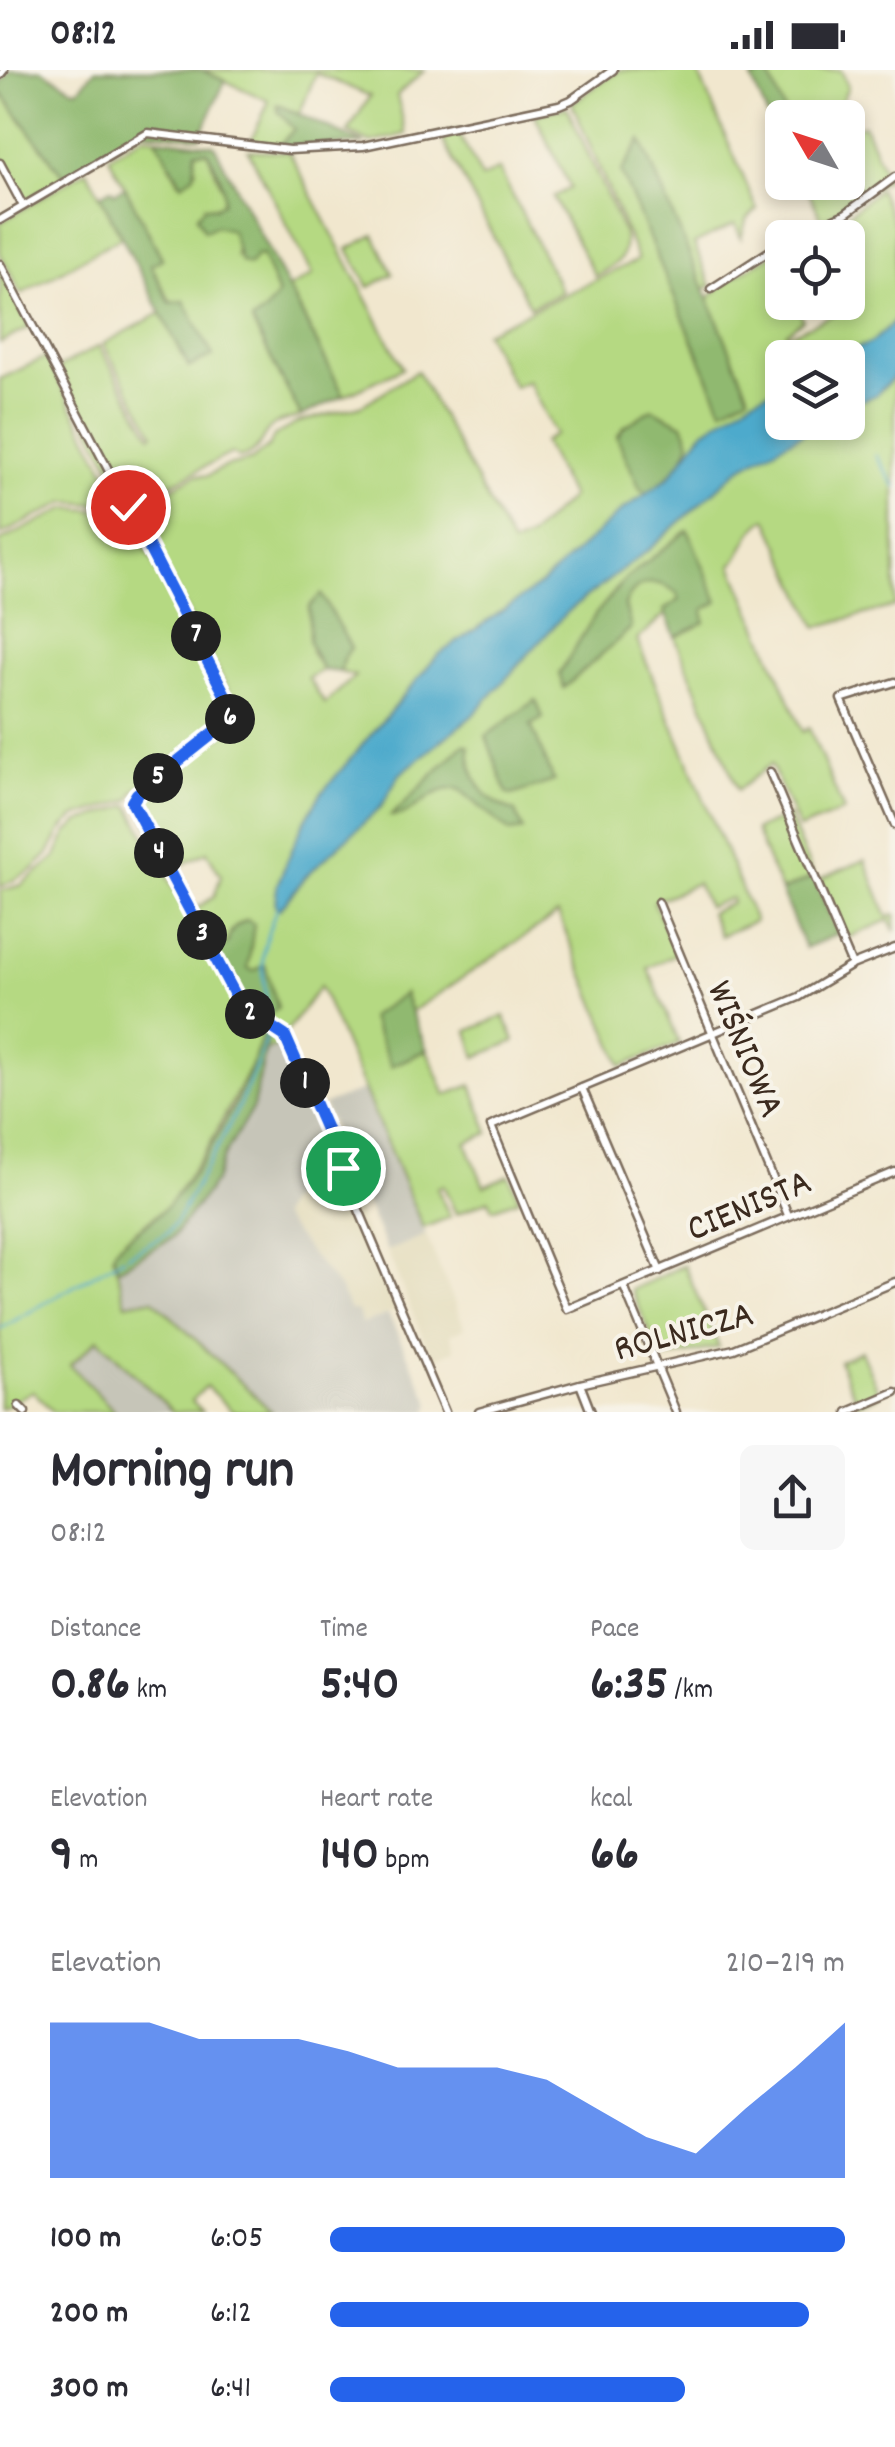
<!DOCTYPE html>
<meta charset="utf-8">
<style>
:root{--surface:#fff;--page:#f7f7f7;--text:#2b2b33;--muted:#7c7c81;--accent:#2563eb}
body{margin:0;font-family:Dekko,sans-serif;background:var(--page);color:var(--text);height:100vh;display:flex;flex-direction:column;font-size:38px;white-space:nowrap}
*{box-sizing:border-box;margin:0}
p{font-size:32px;color:var(--muted)}
.icon{flex:none;width:55px;height:55px;fill:none;stroke:currentColor;stroke-width:2;stroke-linecap:round;stroke-linejoin:round}
.map{position:relative;height:1342px;overflow:hidden}
.side{display:flex;flex-direction:column;background:var(--surface);flex:1}
.side>*{flex:none}
.needle{width:65px;rotate:309deg}
.buttons{position:absolute;left:765px;top:30px;display:grid;gap:20px}
.buttons a{display:grid;place-items:center;width:100px;height:100px;border-radius:15px;background:var(--surface);box-shadow:0 5px 15px #0003;font-size:50px}
.pin{position:absolute;display:grid;place-items:center;width:85px;height:85px;color:#fff;margin:-42px;border:5px solid #fff;border-radius:50%;box-shadow:0 2px 10px #0007}
.km{position:absolute;width:50px;height:50px;margin:-25px;border-radius:50%;background:#222;color:#fff;font-size:28px;line-height:50px;text-align:center}
.round{display:grid;place-items:center;flex:none;width:105px;height:105px;border-radius:15px;background:var(--page)}
.overview{display:flex;align-items:center;justify-content:space-between;height:170px;padding:0 50px}
h1{font-size:55px;font-weight:700;line-height:75px}
.stats{display:grid;grid-template-columns:repeat(3,1fr);gap:15px;height:170px;padding:10px 50px}
.stats div{display:grid;align-content:center}
.stats b{font-size:50px;font-weight:700}
.stats small{font-size:28px;font-weight:400}
.stats p{font-size:28px}
.chart{height:280px;padding:20px 50px}
.chart p{display:flex;justify-content:space-between}
.chart svg{width:100%;height:180px;margin-top:10px;fill:var(--accent);opacity:.7}
ul{padding:0 50px;list-style:none;font-size:32px}
li{display:grid;grid-template-columns:160px 120px 1fr;align-items:center;height:75px}
li i{height:25px;border-radius:12px;background:var(--accent)}
.status{display:flex;justify-content:space-between;align-items:center;height:70px;padding:0 50px;background:var(--surface);direction:ltr}
.status svg{height:28px;fill:currentColor}
.map>svg:first-child{display:block}
</style>
<div class="status"><b>08:12</b><svg viewBox="0 0 49 12"><path d="M0 12V9h3v3zM5 12V6h3v6zM10 12V3h3v9zM15 12V0h3v12zM26 1h20v11H26zM47 4h2v5h-2z"/></svg></div>
<div class="map">
<svg width="895" height="1342" viewBox="0 0 895 1342">
<rect width="100%" height="100%" fill="#f7f3e8"/>
<filter id="ink" filterUnits="userSpaceOnUse"><feTurbulence type="fractalNoise" baseFrequency=".01" numOctaves="2"/><feDisplacementMap in="SourceGraphic" scale="20" xChannelSelector="R" yChannelSelector="G"/><feConvolveMatrix kernelMatrix="1 2 1 2 8 2 1 2 1" color-interpolation-filters="sRGB"/></filter>
<filter id="wash" filterUnits="userSpaceOnUse"><feTurbulence type="fractalNoise" baseFrequency=".0048" numOctaves="4" result="noise"/><feDisplacementMap in="SourceGraphic" scale="40" xChannelSelector="R" yChannelSelector="G"/><feGaussianBlur stdDeviation="2.25" result="paint"/><feColorMatrix in="noise" values="0 0 0 0 0 0 0 0 0 0 0 0 0 0 0 0 0 1.4 0 .05"/><feComposite in="paint" operator="in"/></filter>
<g filter="url(#wash)">
<rect width="100%" height="100%" fill="#f1e7ce"/>
<!-- built -->
<g fill="#e3dbba">
<path d="M342,1106L396,1240L362,1254L350,1240L339,1218L280,1146L288,1131L300,1124Z"/>
<path d="M426,1165L465,1258L450,1264L455,1280L432,1289L387,1181Z"/>
</g>
<!-- industrial -->
<g fill="#c6c5b8">
<path d="M270,960L284,967L342,1106L300,1124L288,1131L280,1146L339,1218L350,1240L358,1241L362,1254L388,1244L431,1334L428,1342H272L153,1229L126,1235L118,1200L147,1184L215,1111L224,1086L253,1037Z"/>
<path d="M365,1019L426,1165L387,1181L323,1035Z"/>
<path d="M98,1269L173,1342H115L69,1295Z"/>
</g>
<!-- green -->
<g fill="#b5d982" stroke="#788250" stroke-width="2.5" fill-rule="evenodd">
<path d="M202,0H425L397,25L406,64L371,73L348,62L370,26L316,3L299,45L278,36L295,58L279,76L250,73L269,31Z"/>
<path d="M620,0H697L757,139L746,151L741,168L735,154L694,174L711,216L703,219L641,71L622,102L734,290L708,228L732,208L775,183L782,201V232L796,233L803,250L786,263L787,266L843,240L840,233L848,232V168L814,167L811,160L845,147L879,119L895,156V536L817,557L767,448C748,459 746,479 732,495L803,662L809,658L844,741L799,759L771,694L738,720L675,567L697,557L706,506L637,570L755,851L720,866L710,843L732,833L731,828L708,837L697,813L654,832L676,884L648,898L679,973L622,996L558,844L411,942L405,925L391,996L427,980L446,1025L472,1015L489,1063L466,1073L484,1116L509,1105L519,1129L493,1139L489,1130L456,1144L443,1115L437,1118L450,1147L423,1158L320,916L276,976L257,984L208,1078L167,1137L125,1169L113,1185L126,1234L153,1229L272,1342H233L206,1316L192,1331L202,1342H173L98,1269L70,1295L115,1342H53L33,1321L0,1339V821L21,815L55,788L67,763L79,752L129,735L200,867L204,858L195,839L214,827L221,806L207,782L173,799L140,737L141,730L237,653L241,645L133,438L197,405L207,406L224,397L252,390L269,376L275,365L299,352L361,336L417,301L512,475L528,468L571,427L543,372L555,364L528,311L514,317L485,262L638,190L572,33ZM782,288H848V352H782ZM311,554L343,589L340,602L355,606L325,634L308,608L323,600L311,582Z"/>
<path d="M774,0H841L848,16L841,34L846,47H787L768,3Z"/>
<path d="M0,21L64,107L25,131L0,86Z"/>
<path d="M567,37L624,164C627,191 617,194 595,206L553,127L570,118L535,45Z"/>
<path d="M848,50L856,57L864,55L887,109L822,151L805,113L848,112Z"/>
<path d="M457,60L482,108L499,99L562,222L530,237L440,64Z"/>
<path d="M144,66L156,68L179,112L196,100L193,85L196,81H207L225,125L220,137L205,136L216,156L231,159L237,173L236,186L262,185L278,225L264,243L252,252L301,346C294,349 282,350 276,354C258,364 265,383 238,388L232,383L131,434L58,298L99,276L151,365L154,363L103,274L161,243L189,296L184,231L171,233L151,195L162,188L109,87Z"/>
<path d="M248,80L289,82L403,298L344,326L289,218L313,205Z"/>
<path d="M87,100L121,167L21,224L0,183V153Z"/>
<path d="M374,165L393,204L369,217L348,179Z"/>
<path d="M0,200L30,257L0,273Z"/>
<path d="M46,287L124,436L66,432L0,465V309Z"/>
<path d="M67,438L128,443L229,644L135,721L130,730L75,747L64,757L48,785L31,801L0,817V471Z"/>
<path d="M788,746L814,807L781,821L755,760Z"/>
<path d="M865,790L888,847L895,845V862L889,850L845,869L820,809Z"/>
<path d="M504,946L515,971L476,987L468,961Z"/>
<path d="M684,1195L719,1277L662,1289L631,1220Z"/>
<path d="M861,1281L880,1325L858,1335L839,1291Z"/>
</g>
<!-- forest -->
<g fill="#90b970" stroke="#667247" stroke-width="2.5">
<path d="M11,0H42L74,19H79L95,0H202L225,11L200,67L141,61L64,107L0,21V14Z"/>
<path d="M758,0H774L768,3L787,47L782,48V82L752,9L760,6Z"/>
<path d="M278,35L364,74L279,76L294,59L278,41Z"/>
<path d="M156,68L214,75L344,326L301,346L252,251L264,243L278,225L262,185H257L249,195L241,192L231,160L216,156L204,161L197,146L205,136L215,138L223,132C226,115 216,96 207,81H196L194,105L182,114Z"/>
<path d="M641,70L749,325L722,339L621,102Z"/>
<path d="M125,117L162,189L151,195L170,233L184,231L213,286L189,297L100,125L111,119L114,123Z"/>
<path d="M652,339L683,354L690,371C684,395 667,409 647,424L640,419L617,367L624,357Z"/>
<path d="M688,460L718,532L703,540L705,552L675,567L664,540L679,530L677,523C656,507 635,510 625,535L631,558L564,618L559,604L595,545L626,508Z"/>
<path d="M321,524L351,578L343,589L340,602L323,600L309,573V537Z"/>
<path d="M536,630L543,648L531,655L554,711L512,725L507,724L486,666Z"/>
<path d="M464,674L469,676C470,710 483,730 515,742L523,760L510,762L459,719C430,715 417,746 391,746Z"/>
<path d="M814,807L838,864L805,878L781,821Z"/>
<path d="M247,850L254,854L248,898L253,901L265,895L278,938L264,949L242,935L216,882L228,872C230,860 236,855 247,850Z"/>
<path d="M404,924L427,980L391,996L370,947Z"/>
<path d="M265,956L270,960L253,1037L224,1086L215,1111L173,1167L118,1199L113,1185L116,1178C131,1163 150,1154 164,1139C207,1095 248,1016 265,956Z"/>
</g>
<!-- water -->
<g fill="#4eaacc" stroke="#446a75" stroke-width="2.5">
<path d="M895,251V306L876,325L848,336V288L833,287L871,273Z"/>
<path d="M782,316V352L821,353L740,398L651,478L567,542L471,647L400,704L381,737L306,806L280,839L275,835L277,815L302,756L320,725L438,585L540,515L620,442L668,408L704,361L755,327Z"/>
</g>
<g fill="none" stroke-linecap="round" stroke-linejoin="round">
<!-- stream -->
<g stroke="#4eaacc" stroke-width="2.5">
<path d="M876,385L895,417"/>
<path d="M269,948C262,897 257,887 277,838"/>
<path d="M127,1186L167,1163L176,1152C210,1089 249,1029 268,960"/>
<path d="M0,1259L123,1188"/>
</g>
</g>
</g>
<g filter="url(#ink)">
<g fill="none" stroke-linecap="round" stroke-linejoin="round">
<!-- minor casing -->
<g stroke="#7b6c5c" stroke-width="11">
<g id="minor">
<path d="M0,5L4,0"/>
<path d="M0,93L23,136"/>
<path d="M0,150L148,63L289,80L363,76L559,35L571,30L613,0"/>
<path d="M792,168L845,144L895,107"/>
<path d="M0,194L232,635L230,650L137,724L132,732L241,938L285,966L445,1342"/>
<path d="M711,219L782,173"/>
<path d="M895,612L841,629L895,755"/>
<path d="M770,702L852,895"/>
<path d="M658,832L788,1145"/>
<path d="M895,878L852,895L799,927L491,1056L567,1239L895,1102"/>
<path d="M582,1018L660,1201"/>
<path d="M624,1217L676,1342"/>
<path d="M580,1314L591,1342"/>
<path d="M19,1336L25,1342"/>
<path d="M479,1342L580,1314L734,1279L895,1212"/>
<path d="M848,1342L895,1322"/>
</g>
</g>
<!-- minor -->
<use href="#minor" stroke="#fff" stroke-width="6"/>
</g>
</g>
<g fill="none" stroke-linecap="round" stroke-linejoin="round" filter="url(#ink)">
<!-- route casing -->
<g stroke="#fff" stroke-width="20">
<path id="route" d="M128,437L233,640L230,650L137,724L132,732L242,938L285,966L343,1098"/>
</g>
<!-- route -->
<use href="#route" stroke="#2563eb" stroke-width="12"/>
</g>
<g text-anchor="middle" stroke-width="8" stroke-linejoin="round" paint-order="stroke">
<!-- street labels -->
<g font-size="38" fill="#3b2a1e" stroke="#f7f3e8">
<text transform="translate(748 978) rotate(67)" y="13">WIŚNIOWA</text>
<text transform="translate(748 1133) rotate(-23)" y="13">CIENISTA</text>
<text transform="translate(683 1259) rotate(-15)" y="13">ROLNICZA</text>
</g>
</g>
</svg>
<div class="buttons">
<a><svg class="needle" viewBox="-14 -14 28 28"><path d="M0-13l5 13h-10z" fill="#e53935"/><path d="M0 13l5-13h-10z" fill="#7c7c81"/></svg></a>
<a><svg class="icon" aria-label="locate" viewBox="0 0 24 24"><circle cx="12" cy="12" r="6"/><path d="M12 2v4M12 18v4M2 12h4M18 12h4"/></svg></a>
<a><svg class="icon" aria-label="layers" viewBox="0 0 24 24"><path d="M12 4l9 5-9 5-9-5zM3 14l9 5 9-5"/></svg></a>
</div>
<div class="pin" style="left:343px;top:1098px;background:#1e9e55"><svg class="icon" aria-label="arrive" viewBox="0 0 24 24"><path d="M6 21V4h12l-3 4 3 4H6"/></svg></div>
<div class="pin" style="left:128px;top:437px;background:#d93025"><svg class="icon" aria-label="check" viewBox="0 0 24 24"><path d="M5 12l5 5 9-10"/></svg></div>
<b class="km" style="left:305px;top:1013px">1</b>
<b class="km" style="left:250px;top:944px">2</b>
<b class="km" style="left:202px;top:865px">3</b>
<b class="km" style="left:159px;top:783px">4</b>
<b class="km" style="left:158px;top:708px">5</b>
<b class="km" style="left:230px;top:649px">6</b>
<b class="km" style="left:196px;top:566px">7</b>
</div>
<section class="side">
<div class="overview"><div><h1>Morning run</h1><p>08:12</p></div><a class="round"><svg class="icon" aria-label="share" viewBox="0 0 24 24"><path d="M12 15V3M7 8l5-5 5 5M5 13v7h14v-7"/></svg></a></div>
<div class="stats">
<div><p>Distance</p><b>0.86<small> km</small></b></div>
<div><p>Time</p><b>5:40</b></div>
<div><p>Pace</p><b>6:35<small> /km</small></b></div>
</div>
<div class="stats">
<div><p>Elevation</p><b>9<small> m</small></b></div>
<div><p>Heart rate</p><b>140<small> bpm</small></b></div>
<div><p>kcal</p><b>66</b></div>
</div>
<div class="chart"><p><span>Elevation</span>210–219 m</p>
<svg viewBox="0 0 160 44" preserveAspectRatio="none"><path d="M0 44V6L10 6L20 6L30 10L40 10L50 10L60 13L70 17L80 17L90 17L100 20L110 27L120 34L130 38L140 27L150 17L160 6V44z"/></svg>
</div>
<ul>
<li><b>100 m</b>6:05<i style="width:100%"></i></li>
<li><b>200 m</b>6:12<i style="width:93%"></i></li>
<li><b>300 m</b>6:41<i style="width:69%"></i></li>
</ul>
</section>
